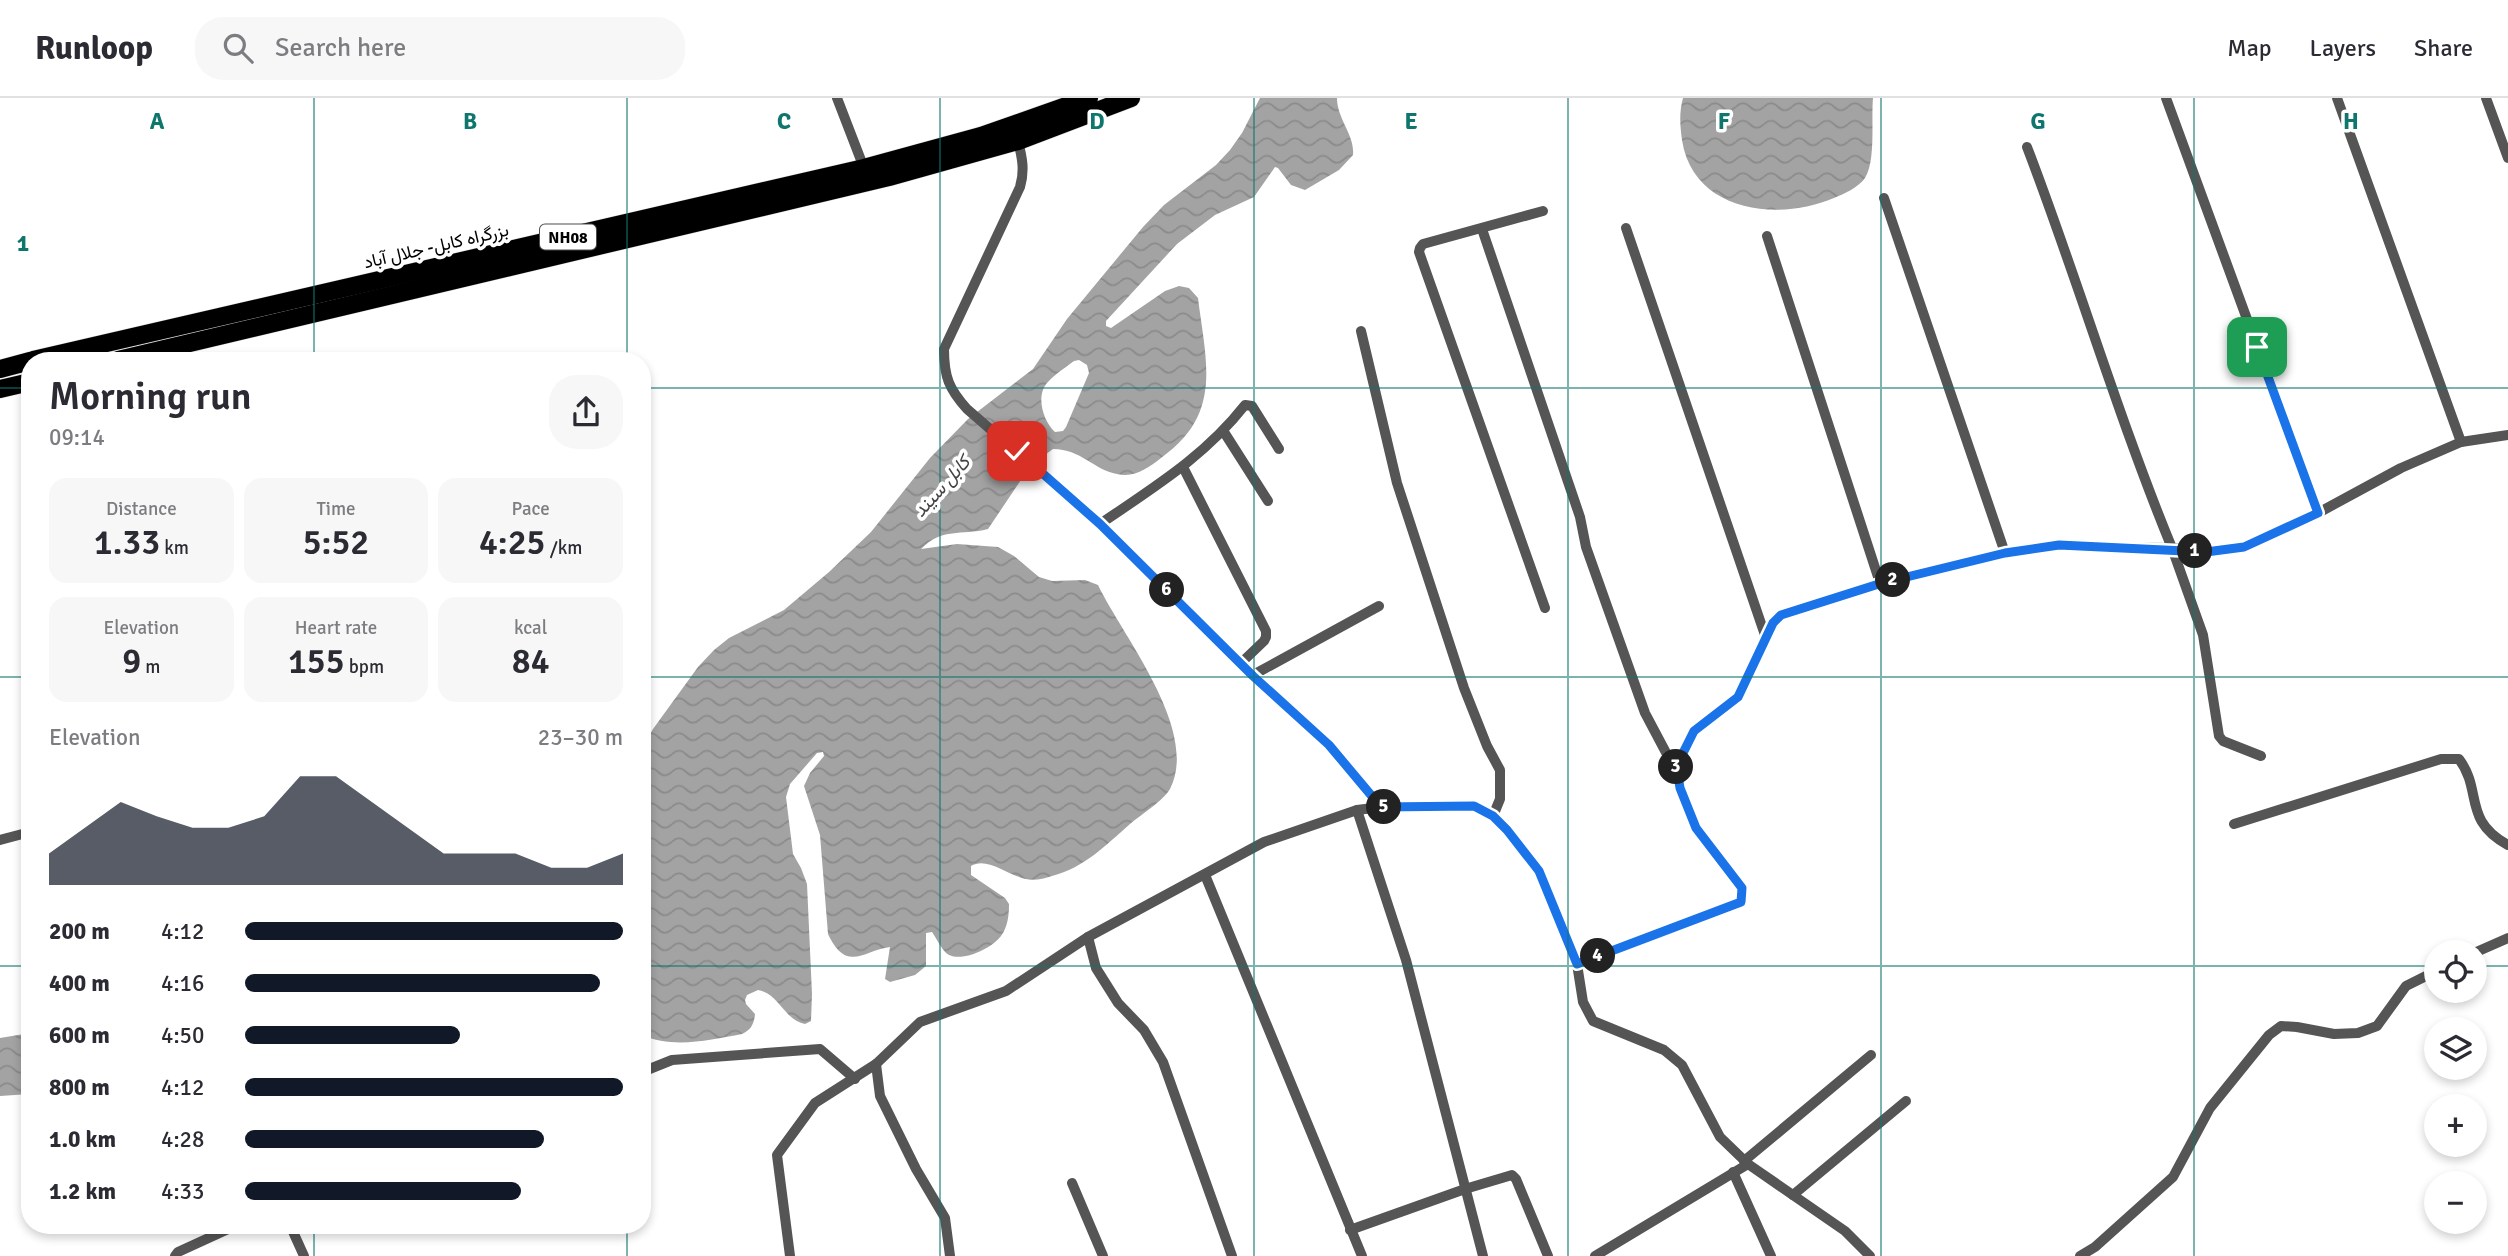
<!DOCTYPE html>
<meta charset="utf-8">
<style>
:root{--surface:#fff;--page:#f7f7f7;--text:#2b2b33;--muted:#7c7c81;--line:#e1e1e2;--accent:#111827}
body{margin:0;font-family:Signika,Vazirmatn,sans-serif;background:var(--page);color:var(--text);height:100vh;display:flex;flex-direction:column;font-size:26px;white-space:nowrap}
*{box-sizing:border-box;margin:0}
p{font-size:23px;color:var(--muted)}
.icon{flex:none;width:38px;height:38px;fill:none;stroke:currentColor;stroke-width:2;stroke-linecap:round;stroke-linejoin:round}
.map{position:relative;flex:1;overflow:hidden}
.drawer{position:absolute;left:21px;top:254px;width:630px;height:882px;display:flex;flex-direction:column;background:var(--surface);border-radius:28px;box-shadow:0 4px 10px #0003}
.drawer>*{flex:none}
.fabs{position:absolute;left:2424px;top:842px;display:grid;gap:14px}
.fabs a{display:grid;place-items:center;width:63px;height:63px;border-radius:50%;background:var(--surface);box-shadow:0 4px 10px #0003;font-size:35px}
.pin{position:absolute;display:grid;place-items:center;width:60px;height:60px;color:#fff;margin:-30px;border-radius:14px;box-shadow:0 4px 10px #0006}
.km{position:absolute;width:35px;height:35px;margin:-18px;border-radius:50%;background:#222;color:#fff;font-size:19px;line-height:35px;text-align:center}
.round{display:grid;place-items:center;flex:none;width:74px;height:74px;border-radius:28px;background:var(--page)}
.headline{display:flex;align-items:center;justify-content:space-between;height:119px;padding:0 28px}
h1{font-size:38px;font-weight:600;line-height:52px}
.figures{display:grid;grid-template-columns:repeat(3,1fr);gap:10px;height:119px;padding:7px 28px}
.figures div{display:grid;align-content:center;border-radius:18px;background:var(--page);text-align:center}
.figures b{font-size:35px;font-weight:600}
.figures small{font-size:19px;font-weight:400}
.figures p{font-size:19px}
.chart{height:196px;padding:14px 28px}
.chart p{display:flex;justify-content:space-between}
.chart svg{width:100%;height:126px;margin-top:7px;fill:var(--accent);opacity:.7}
ul{padding:0 28px;list-style:none;font-size:23px}
li{display:grid;grid-template-columns:112px 84px 1fr;align-items:center;height:52px}
li i{height:18px;border-radius:9px;background:var(--accent)}
header{display:flex;align-items:center;gap:42px;box-sizing:border-box;height:98px;padding:0 35px;background:var(--surface);border-bottom:2px solid var(--line)}
header strong{font-size:33px}
nav{display:flex;gap:38px;margin-inline-start:auto;font-size:24px}
.search{width:490px;height:63px;background:var(--page);display:flex;align-items:center;gap:18px;box-sizing:border-box;padding:0 24px;border-radius:28px;color:var(--muted);font-size:26px}
.map>svg:first-child{display:block}
</style>
<header>
<strong>Runloop</strong>
<div class="search"><svg class="icon" aria-label="search" viewBox="0 0 24 24"><circle cx="10" cy="10" r="6"/><path d="M15 15l6 6"/></svg>Search here</div>
<nav><a>Map</a><a>Layers</a><a>Share</a></nav>
</header>
<div class="map">
<svg width="2508" height="1158" viewBox="0 0 2508 1158">
<defs>
<pattern id="water-waves" width="16" height="10" patternUnits="userSpaceOnUse" patternTransform="scale(1.75)"><rect width="16" height="10" fill="#a3a3a3"/><path d="M0 5q4-4 8 0t8 0" fill="none" stroke="#8b8b8b"/></pattern>
</defs>
<rect width="100%" height="100%" fill="#fff"/>
<!-- water -->
<g fill="url(#water-waves)" fill-rule="evenodd">
<path d="M1260,0H1337C1337,21 1355,37 1353,57L1339,72L1305,92L1291,87L1278,70L1275,69L1254,99L1215,117L1177,146L1106,223V228L1111,230L1165,193L1179,188L1189,190L1198,200C1206,265 1223,316 1161,360C1148,370 1135,380 1117,376C1094,372 1081,351 1053,351L1031,367L988,431C960,438 943,429 921,451L957,446L998,449L1014,458L1039,479L1052,483L1085,482L1098,487C1123,539 1200,632 1170,691C1164,702 1141,717 1130,726C1106,747 1084,770 1052,778C1043,781 1034,783 1026,781C1009,778 987,758 971,768V777L1005,800L1009,806C1009,816 1008,829 1001,838C992,850 964,864 949,857C942,853 937,841 932,834L926,835V868L915,877L890,884L885,881L890,849C864,852 847,876 828,836L820,737L804,688L810,675L824,658L823,654L817,655L790,686L786,699L793,756L801,770L807,786L812,896L811,923L805,926C784,922 779,895 758,892L747,897L745,902L746,906L755,916C754,926 751,932 742,936C710,942 673,951 642,937V650L653,631L698,569L714,552L729,540L784,512L829,474L871,434L930,360L968,321L1033,271L1067,221L1143,129L1164,107L1216,67L1230,52L1242,35ZM1079,262L1087,267L1089,275L1066,329L1063,333L1055,334C1043,323 1035,297 1048,284C1055,276 1066,269 1074,263Z"/>
<path d="M1683,0H1873C1871,22 1876,62 1865,80C1859,89 1844,96 1834,100C1778,124 1693,114 1682,42C1680,27 1679,15 1683,0Z"/>
<path d="M30,935V996L0,998V940Z"/>
</g>
<g fill="none" stroke-linecap="round" stroke-linejoin="round">
<!-- trunk casing -->
<g stroke="#dbdbdb" stroke-width="19">
<g id="trunk">
<path d="M33,262L864,70L981,38L1089,0"/>
<path d="M118,262L889,79L1018,43L1131,0"/>
<path d="M0,271L30,263"/>
<path d="M0,291L30,284"/>
</g>
</g>
<!-- minor -->
<g stroke="#555" stroke-width="10">
<path d="M837,0L864,70"/>
<path d="M2166,0L2318,415"/>
<path d="M2337,0L2461,344"/>
<path d="M2486,0L2508,60"/>
<path d="M1018,43C1022,59 1025,72 1020,89L944,251C944,279 949,291 967,311L1100,426L1253,577L1329,647L1381,709L1474,708L1493,718L1507,732L1539,773L1577,866L1583,904L1593,923L1664,952L1682,967L1720,1039L1748,1066L1845,1133L1870,1158"/>
<path d="M2027,49C2078,182 2118,319 2172,450L2206,454L2244,448L2318,415L2401,370L2461,344L2508,337"/>
<path d="M1884,100L2005,455"/>
<path d="M1543,113L1423,146L1420,150L1419,154L1545,510"/>
<path d="M1626,130L1766,540"/>
<path d="M1482,131L1580,419L1586,449L1645,615L1671,664L1676,665L1679,663L1694,633L1738,599L1773,525L1781,517L1880,485L2005,455L2078,446L2097,449L2172,450L2203,537L2219,638L2223,643L2261,658"/>
<path d="M1767,138L1880,485"/>
<path d="M1361,233L1397,385L1464,590L1487,648L1500,672V701L1493,718"/>
<path d="M1224,334L1268,403"/>
<path d="M1183,369L1266,533V539L1264,543L1241,565"/>
<path d="M1100,426C1154,389 1204,359 1245,307L1252,308L1279,351"/>
<path d="M1253,577L1379,508"/>
<path d="M1357,712L1406,862L1483,1158"/>
<path d="M2234,726L2441,661H2459C2483,693 2462,722 2508,747"/>
<path d="M0,742L30,734"/>
<path d="M1205,777L1362,1158"/>
<path d="M1088,839L1096,870L1118,905L1144,932L1163,964L1232,1158"/>
<path d="M2474,855L2508,840"/>
<path d="M1577,866L1741,804L1742,790L1696,731L1680,690L1676,665"/>
<path d="M876,966L880,998L916,1071L945,1120L950,1158"/>
<path d="M642,974L672,962L820,951L855,981"/>
<path d="M1744,1063L1871,957"/>
<path d="M1733,1074L1771,1158"/>
<path d="M1072,1085L1103,1158"/>
<path d="M1793,1097L1906,1003"/>
<path d="M290,1127L304,1158"/>
<path d="M1350,1132L1465,1091L1512,1077L1516,1081L1548,1158"/>
<path d="M175,1158L178,1154L237,1127"/>
<path d="M790,1158L777,1057L815,1005L876,966L920,924L1006,893L1088,839L1264,744L1357,712L1381,709"/>
<path d="M1595,1158L1748,1066"/>
<path d="M2080,1158L2095,1149L2173,1079L2210,1010L2269,937L2281,928L2297,929L2334,936L2358,935L2377,928L2406,888L2436,873"/>
</g>
<!-- trunk -->
<use href="#trunk" stroke="#000" stroke-width="18"/>
</g>
<g fill="none" stroke-linecap="round" stroke-linejoin="round">
<!-- route casing -->
<g stroke="#fff" stroke-width="14">
<path id="route" d="M1017,353L1100,426L1253,578L1329,647L1381,709L1474,708L1493,718L1507,732L1539,773L1577,866L1741,804L1742,790L1696,730L1680,690L1676,665L1679,663L1694,633L1738,599L1773,525L1781,517L1882,485L2005,455L2059,447L2206,454L2244,449L2318,415L2257,249"/>
</g>
<!-- route -->
<use href="#route" stroke="#1a73e8" stroke-width="9"/>
</g>
<!-- grid -->
<path fill="none" stroke="#0f766e" stroke-width="2" stroke-opacity="0.55" d="M314,0V262M627,0V262M940,0V1158M1254,0V1158M1568,0V1158M1881,0V1158M2194,0V1158M0,290H30M642,290H2508M0,579H30M642,579H2508M0,868H30M642,868H2436M2474,868H2508M314,1127V1158M627,1127V1158"/>
<g text-anchor="middle" stroke-width="7" stroke-linejoin="round" paint-order="stroke">
<!-- shield labels -->
<rect fill="#fff" stroke="#4c4c4c" stroke-width="2" x="540" y="126.5" width="56" height="25" rx="5"/>
<g font-size="16" font-weight="bold" fill="#000">
<text x="568" y="145">NH08</text>
</g>
<!-- street labels -->
<g font-size="18" fill="#000" stroke="#fff">
<text transform="translate(436 148) rotate(-13)" y="6">بزرگراه کابل- جلال آباد</text>
</g>
<!-- water labels -->
<g font-size="19" font-style="italic" fill="#444" stroke="#fff">
<text transform="translate(941 388) rotate(-48)" y="7">کابل سيند</text>
</g>
</g>
<g font-size="23" text-anchor="middle" font-weight="bold" fill="#0f766e" stroke="#fff" stroke-width="7" stroke-linejoin="round" paint-order="stroke">
<text x="157" y="31">A</text>
<text x="470" y="31">B</text>
<text x="784" y="31">C</text>
<text x="1097" y="31">D</text>
<text x="1411" y="31">E</text>
<text x="1724" y="31">F</text>
<text x="2038" y="31">G</text>
<text x="2351" y="31">H</text>
<text x="23" y="153">1</text>
</g>
</svg>
<div class="fabs">
<a><svg class="icon" aria-label="locate" viewBox="0 0 24 24"><circle cx="12" cy="12" r="6"/><path d="M12 2v4M12 18v4M2 12h4M18 12h4"/></svg></a>
<a><svg class="icon" aria-label="layers" viewBox="0 0 24 24"><path d="M12 4l9 5-9 5-9-5zM3 14l9 5 9-5"/></svg></a>
<a>+</a>
<a>−</a>
</div>
<div class="pin" style="left:2257px;top:249px;background:#1e9e55"><svg class="icon" aria-label="arrive" viewBox="0 0 24 24"><path d="M6 21V4h12l-3 4 3 4H6"/></svg></div>
<div class="pin" style="left:1017px;top:353px;background:#d93025"><svg class="icon" aria-label="check" viewBox="0 0 24 24"><path d="M5 12l5 5 9-10"/></svg></div>
<b class="km" style="left:2195px;top:453px">1</b>
<b class="km" style="left:1893px;top:482px">2</b>
<b class="km" style="left:1676px;top:669px">3</b>
<b class="km" style="left:1598px;top:858px">4</b>
<b class="km" style="left:1384px;top:709px">5</b>
<b class="km" style="left:1167px;top:492px">6</b>
<section class="drawer">
<div class="headline"><div><h1>Morning run</h1><p>09:14</p></div><a class="round"><svg class="icon" aria-label="share" viewBox="0 0 24 24"><path d="M12 15V3M7 8l5-5 5 5M5 13v7h14v-7"/></svg></a></div>
<div class="figures">
<div><p>Distance</p><b>1.33<small> km</small></b></div>
<div><p>Time</p><b>5:52</b></div>
<div><p>Pace</p><b>4:25<small> /km</small></b></div>
</div>
<div class="figures">
<div><p>Elevation</p><b>9<small> m</small></b></div>
<div><p>Heart rate</p><b>155<small> bpm</small></b></div>
<div><p>kcal</p><b>84</b></div>
</div>
<div class="chart"><p><span>Elevation</span>23–30 m</p>
<svg viewBox="0 0 160 44" preserveAspectRatio="none"><path d="M0 44V33L10 24L20 15L30 20L40 24L50 24L60 20L70 6L80 6L90 15L100 24L110 33L120 33L130 33L140 38L150 38L160 33V44z"/></svg>
</div>
<ul>
<li><b>200 m</b>4:12<i style="width:100%"></i></li>
<li><b>400 m</b>4:16<i style="width:94%"></i></li>
<li><b>600 m</b>4:50<i style="width:57%"></i></li>
<li><b>800 m</b>4:12<i style="width:100%"></i></li>
<li><b>1.0 km</b>4:28<i style="width:79%"></i></li>
<li><b>1.2 km</b>4:33<i style="width:73%"></i></li>
</ul>
</section>
</div>
